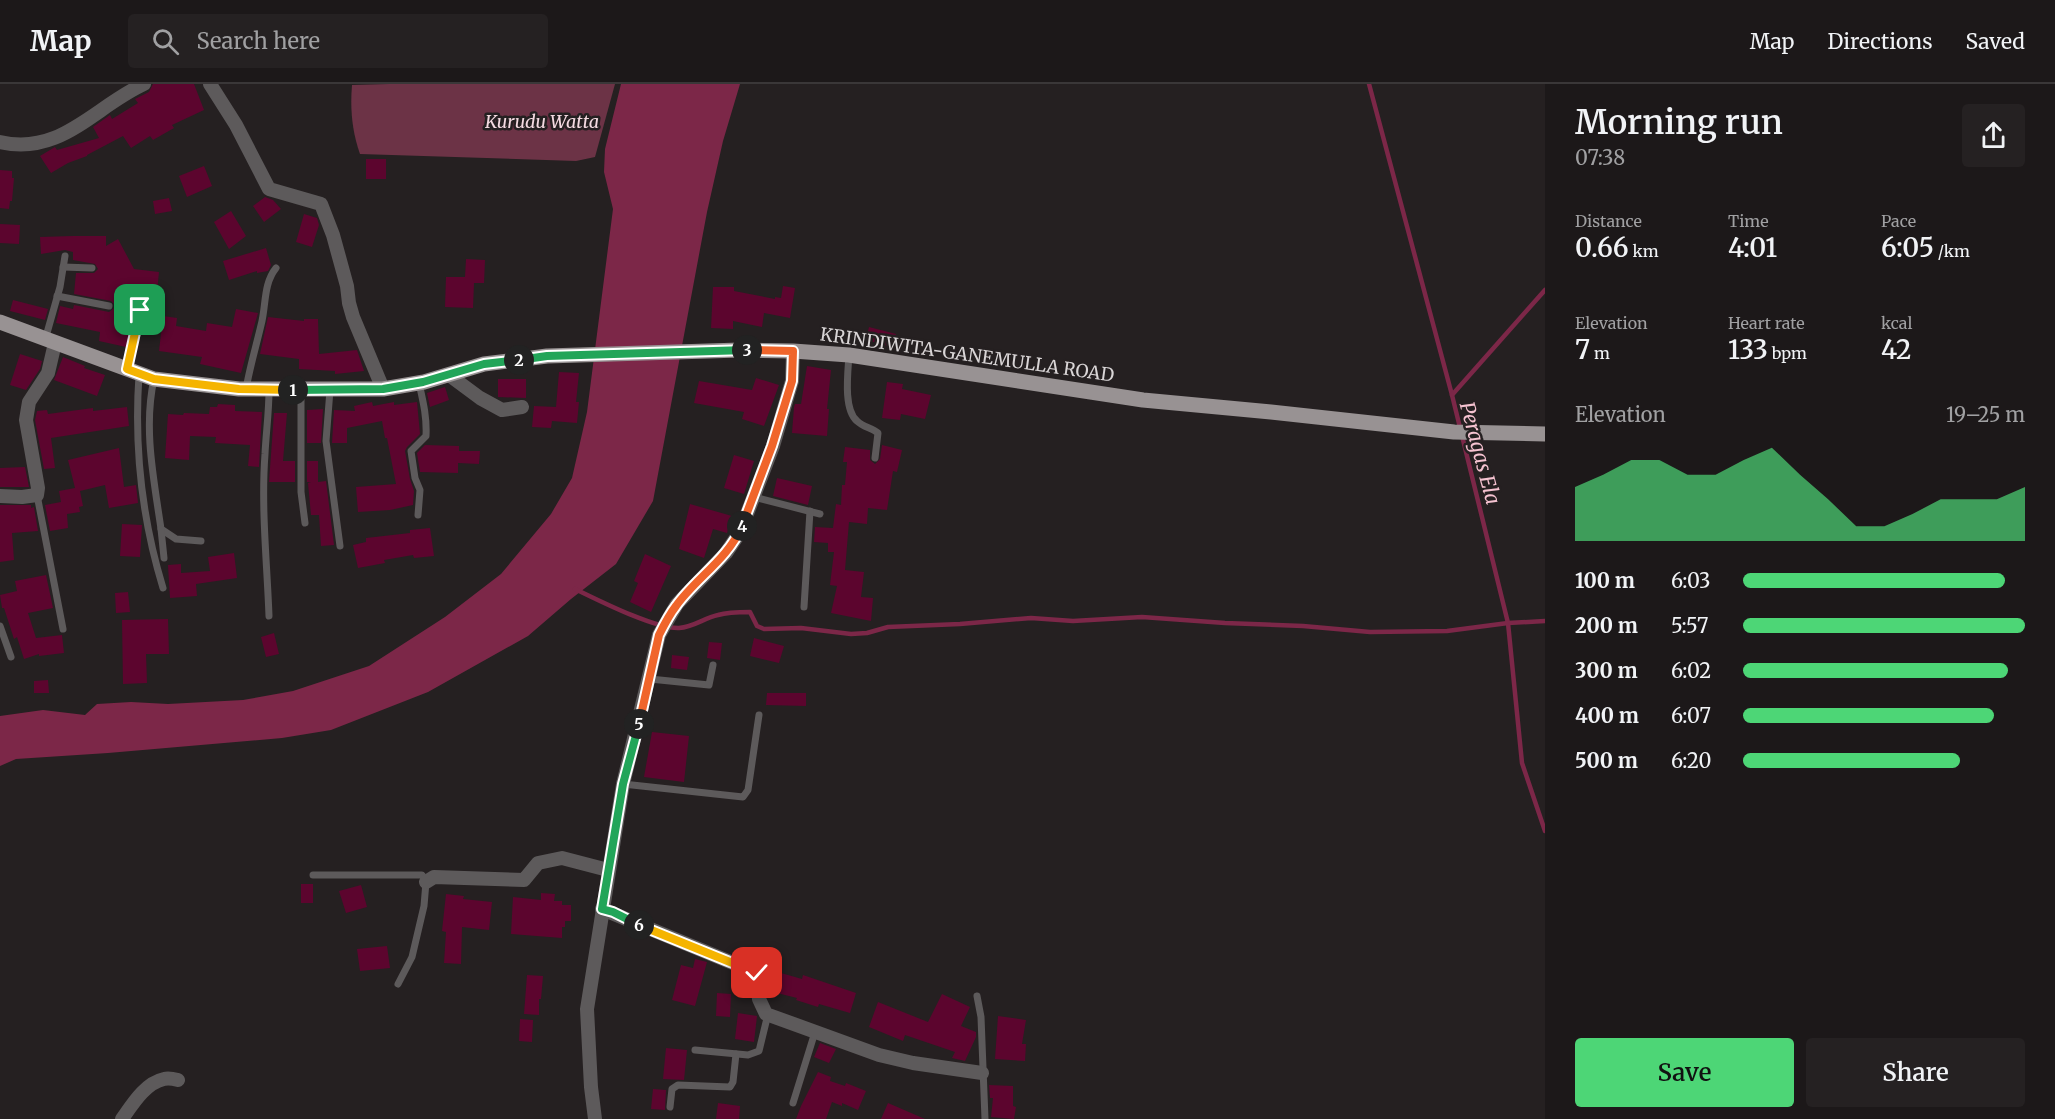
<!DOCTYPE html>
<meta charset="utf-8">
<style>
:root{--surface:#1c1819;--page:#252122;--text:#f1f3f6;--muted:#a0a0a2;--line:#3a3738;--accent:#4dd676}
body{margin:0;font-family:Merriweather,serif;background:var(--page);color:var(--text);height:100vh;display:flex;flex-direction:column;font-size:22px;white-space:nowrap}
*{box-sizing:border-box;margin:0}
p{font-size:20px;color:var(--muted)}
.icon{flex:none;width:33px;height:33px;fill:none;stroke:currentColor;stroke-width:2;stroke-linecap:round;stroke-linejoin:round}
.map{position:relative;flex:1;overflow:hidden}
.details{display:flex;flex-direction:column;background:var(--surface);width:510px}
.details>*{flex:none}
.pin{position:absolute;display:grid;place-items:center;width:51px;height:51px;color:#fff;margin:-26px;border-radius:12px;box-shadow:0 3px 9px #0006}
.km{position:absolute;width:30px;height:30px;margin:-15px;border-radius:50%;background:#222;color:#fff;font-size:16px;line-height:30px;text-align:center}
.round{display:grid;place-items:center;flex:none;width:63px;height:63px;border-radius:6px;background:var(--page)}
.summary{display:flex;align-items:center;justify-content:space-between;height:102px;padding:0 30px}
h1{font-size:33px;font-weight:600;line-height:45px}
.figures{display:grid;grid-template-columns:repeat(3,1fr);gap:9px;height:102px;padding:6px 30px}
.figures div{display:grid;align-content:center}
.figures b{font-size:26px;font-weight:600}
.figures small{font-size:16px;font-weight:400}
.figures p{font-size:16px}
.chart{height:168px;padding:12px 30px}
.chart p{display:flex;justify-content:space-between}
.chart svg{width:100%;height:108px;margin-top:6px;fill:var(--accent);opacity:.7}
.action{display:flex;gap:12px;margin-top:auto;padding:12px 30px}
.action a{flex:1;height:69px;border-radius:6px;background:var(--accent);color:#111;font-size:24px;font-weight:600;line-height:69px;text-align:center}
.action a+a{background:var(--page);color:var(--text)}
ul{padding:0 30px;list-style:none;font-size:20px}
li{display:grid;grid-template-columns:96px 72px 1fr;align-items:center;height:45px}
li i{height:15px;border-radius:8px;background:var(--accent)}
header{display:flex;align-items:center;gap:36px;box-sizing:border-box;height:84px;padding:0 30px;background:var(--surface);border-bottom:2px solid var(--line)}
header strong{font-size:28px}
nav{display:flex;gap:33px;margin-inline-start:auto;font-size:21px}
.search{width:420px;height:54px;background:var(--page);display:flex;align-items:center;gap:15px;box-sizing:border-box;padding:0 21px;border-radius:6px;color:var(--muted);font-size:22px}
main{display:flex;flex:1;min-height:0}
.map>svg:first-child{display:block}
</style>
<header>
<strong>Map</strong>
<div class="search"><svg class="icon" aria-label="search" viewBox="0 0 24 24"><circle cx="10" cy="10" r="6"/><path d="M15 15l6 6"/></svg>Search here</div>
<nav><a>Map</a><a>Directions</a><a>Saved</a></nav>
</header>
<main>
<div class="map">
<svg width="1545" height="1035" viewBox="0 0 1545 1035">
<rect width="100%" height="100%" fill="#252021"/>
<!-- green -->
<path fill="#6c3346" d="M389,0H615L595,73L576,77L360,70C352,47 350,25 352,1Z"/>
<!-- water -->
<path fill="#7c2748" d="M621,0H740L723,57L707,128L653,417L616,480L571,515L528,552L428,608L331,646L282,654L108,669L16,675L0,682V632L43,626L85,631L97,620L131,618L168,620L243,616L293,607L369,582L445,533L501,490L551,430L572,394L587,328L613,125L604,88L605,65Z"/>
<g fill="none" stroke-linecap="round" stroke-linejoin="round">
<!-- stream -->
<g stroke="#7c2748" stroke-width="4.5">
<path d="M1369,0L1452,311L1508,539L1522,679L1545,747"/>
<path d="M1452,311L1545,206"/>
<path d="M575,505C598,516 655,545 679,544C694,543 704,534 718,531C728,528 739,528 750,528L757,542L764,545L801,544L851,550L867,549L888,543L960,540L1031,534L1073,537L1142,533L1225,539L1303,542L1370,548L1447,547L1508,539L1545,537"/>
</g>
</g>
<!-- building -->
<g fill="#5c052e">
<path d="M153,0H194L204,26L172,41L174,44L153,56L150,52L131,64L123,52L87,71V72L68,79L51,89L40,72L55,63L57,66L99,54L93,43L110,31L112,35L138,19L135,15L149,8Z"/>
<rect x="366" y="75" width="20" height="20"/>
<path d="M204,82L212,102L187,113L179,92Z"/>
<path d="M0,86L12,87V94H14L12,117H10L9,125L0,124Z"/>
<path d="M265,113L273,116L281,125L264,138L253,122Z"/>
<path d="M169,114L172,127L155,130L153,117Z"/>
<path d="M231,127L246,152L229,165L214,138Z"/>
<path d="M304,130L317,134L319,141L312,163L296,158Z"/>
<path d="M0,140L20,141L19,160L0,159Z"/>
<path d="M73,152H106V162L118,155L134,185L159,188L156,218L137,216L126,263L99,257L100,248L56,239L60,222L73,225L74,221L109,228L114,224V220L111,217L74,210L76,189H94L98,185L95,180L73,176V168L65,166L41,170L40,153Z"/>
<path d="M266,164L271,181L268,187L257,189V187L229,196L223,177Z"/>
<path d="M466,175L485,176L484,199H474L473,224L445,223L446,193H465Z"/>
<path d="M783,202L795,204L790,234L764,229L762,243L733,237V245L711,244L713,203H734V207L775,215V213L781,214Z"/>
<path d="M13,216L48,225L45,236L10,227Z"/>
<path d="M236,225L258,229L241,289L200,280L202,273L159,267L163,232L177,234L176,242L206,247L207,239L232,243Z"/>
<path d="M268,233L304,237V235H318L319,270L357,266L364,287L335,290V287L299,285V275L260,270Z"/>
<path d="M869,243L896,250L892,263L866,256Z"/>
<path d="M20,270L42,277L40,285L26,306L10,301Z"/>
<path d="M63,273L85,282L84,284L105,291L97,312L54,296Z"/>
<path d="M807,282L831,286L827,325H829L827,352L792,349L794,323L795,320H801Z"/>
<path d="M559,288L579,289L576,318H579L577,339L552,337L551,344L532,343L534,322L556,323Z"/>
<path d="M756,294L779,301L764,342L742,335L744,328L694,319L699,297L752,306Z"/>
<path d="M498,295H526V314L498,313Z"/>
<path d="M887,298L903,300L902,305L931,311L925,335L901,330L900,336L882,334Z"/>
<path d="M445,303L449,316L430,323L427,309Z"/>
<path d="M372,318L373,322L394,318V321L417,318L420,350L407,363L405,367L410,395L414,407L413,421L390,426L358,428L356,403L396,400L387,354H385L382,337L347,344V359H332L334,326L355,327L354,322Z"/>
<path d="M218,320L235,321V327L262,328L259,383L248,382L250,361L215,359L216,353L190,352L189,376L165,374L168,330L183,331L184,329L209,330L210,323H217Z"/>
<path d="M127,323L129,342L51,354L55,384L44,385L35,336L37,327L47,326L48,330L93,324V327Z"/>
<path d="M307,326L323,325L321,359H307Z"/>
<path d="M274,329H287L283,377H295V398H269Z"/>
<path d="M425,361L459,362V367H480L479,380L458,379V389L420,388L417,369Z"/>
<path d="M882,361L902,366L897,388L893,387L887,426L868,424L867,440L849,438L845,486L864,488L861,513L873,514L871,537L831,529L837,502L830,501L834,468H828V459L814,458L815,443L833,444L836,420L841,421L842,401H845L847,378H843L845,363L870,366V376L875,380L880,375Z"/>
<path d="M119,364L124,403L136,401L138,419L109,424L105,401L80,407L83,422L79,423L80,428L67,430L68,444L50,447L45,421L61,418L59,407L75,404L68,376Z"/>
<path d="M734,371L754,377L744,410L724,404Z"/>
<path d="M307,377H318V398L326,397L334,461L321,462L319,431H311L308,399L311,398H307Z"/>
<path d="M25,383L29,403H0V384Z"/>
<path d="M777,394L812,402L808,421L773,412Z"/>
<path d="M690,420L732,432L727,449L713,445L704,474L679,465Z"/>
<path d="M0,421H31V424L34,423L38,447L12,449L14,476L0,478Z"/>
<path d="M122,440L142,441L140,473L120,472Z"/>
<path d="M430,444L434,472L414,474L413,471L384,476L385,479L358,484L353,461L366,458V454L410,449V446Z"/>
<path d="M234,469L237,494L196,500L197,512L170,514L168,481L181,480V489L210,487L208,473Z"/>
<path d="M645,470L671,482L651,528L630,518L638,499L634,497Z"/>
<path d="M46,491L53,524L28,529L36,554L62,551L64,569L39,572V570L24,575L17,553L14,555L4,524H2L0,511L17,507L15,497Z"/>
<path d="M128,508L130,528L116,529L115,509Z"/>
<path d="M168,535L169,570H146L147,599L123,600L122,536Z"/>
<path d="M274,549L279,570L266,573L261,553Z"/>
<path d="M754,554L784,562L779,579L750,572Z"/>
<path d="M709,558L722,559L720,576L707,574Z"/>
<path d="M672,571L689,573L687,586L671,584Z"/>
<path d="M48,596L49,609H34V597Z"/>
<path d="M767,609H806V622L766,621Z"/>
<path d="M652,648L689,652L684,698L644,693Z"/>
<rect x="301" y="800" width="12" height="19"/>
<path d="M361,801L367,823L346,829L339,807Z"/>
<path d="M541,809L555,810L554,817H562V821H571V837H565V843H562V854L511,850L513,813L541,816Z"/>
<path d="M446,810L464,812L463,815L492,818L489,846L462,843L461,880L444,879L446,848L442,847Z"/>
<path d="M387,862L390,884L360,887L357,865Z"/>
<path d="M695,875L707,878L695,922L672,916L681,881L693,884Z"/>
<path d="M774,887L802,895L803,891L856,909L850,929L819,920L818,923L796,916L797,914L769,907Z"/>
<path d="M527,891L543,892L541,915H539V931L524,930Z"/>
<path d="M717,909L731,910L730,933L716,932Z"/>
<path d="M942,910L970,923L961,942L976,948V953L965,977L952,974L955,968L905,951L903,957L869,943L878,918L928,938Z"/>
<path d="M738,929L757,932L754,958L735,955Z"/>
<path d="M998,932L1026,936L1022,960H1026L1025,977L995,975Z"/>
<path d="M520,935L533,936L532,958L519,957Z"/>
<path d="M820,959L836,965L829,979L814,973Z"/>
<path d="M666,964L687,966L684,996L663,995Z"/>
<path d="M818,988L831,993L830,997L845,1002L846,999L866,1007L858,1026L842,1019V1022L832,1018L826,1035H796L801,1022Z"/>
<path d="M989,1001L1013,1002V1022L1016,1023L1014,1035L991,1033L993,1014H990Z"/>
<path d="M653,1005L666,1006L665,1026L651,1025Z"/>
<path d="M718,1019L740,1022L739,1035H716Z"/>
<path d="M888,1019L925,1035H881Z"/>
</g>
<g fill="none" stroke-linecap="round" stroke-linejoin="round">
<!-- lane -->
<g stroke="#5d5a5b" stroke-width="7">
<path d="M63,183L92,184"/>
<path d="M57,212L109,222"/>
<path d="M45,256L60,203L65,172"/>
<path d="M849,271C848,288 843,325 857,337C863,343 872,344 878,349L875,374"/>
<path d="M127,285L140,226"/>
<path d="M139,291C134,363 142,435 163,504"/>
<path d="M154,295C143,344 154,396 161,445L176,455L201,457"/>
<path d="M246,305C250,282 257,259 262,237C266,218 264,199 276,184"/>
<path d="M301,306V408L305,439"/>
<path d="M330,306L326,357L340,462"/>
<path d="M37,411L63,545"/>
<path d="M754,413L820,430"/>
<path d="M418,431L420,406L415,394L411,367L426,352C427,333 423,317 419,299"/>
<path d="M161,445L164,474"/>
<path d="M804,523L810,427"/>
<path d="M269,532C267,478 261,424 265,370C266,349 269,328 269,306"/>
<path d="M0,542L11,573"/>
<path d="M650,595L709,601L713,581"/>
<path d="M623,700L743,713L748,706L759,631"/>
<path d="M313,791H422L426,798L424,822L412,873L398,900"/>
<path d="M977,912L981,933L985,1035"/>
<path d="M695,966L748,971L759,967L768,930"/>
<path d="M793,1019L815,948"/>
<path d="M670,1023L672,1005L678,1001L730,1003L733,998L736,970"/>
</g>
<!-- street -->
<g stroke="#5d5a5b" stroke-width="14">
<path d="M210,0L236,41L269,105L321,120L333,151L347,202L349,219L353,233L383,305"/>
<path d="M0,58C61,72 94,23 144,0"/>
<path d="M449,291L480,314L502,326L522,323"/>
<path d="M0,412L22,413L37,411L38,404L26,336L29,318L48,289L55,259"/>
<path d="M426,798L434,793L524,796L538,779L562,774L608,786"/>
<path d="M602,825L757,889L759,915L766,930L879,971L913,979L982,989"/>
<path d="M122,1035C132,1021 145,999 164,995C168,994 174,995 178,996"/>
<path d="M595,1035L591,1003L587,925L623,700L659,551L677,520L726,469L740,448L773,362L792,297L793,267"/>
</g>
<!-- primary -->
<path stroke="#989293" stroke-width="15" d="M0,238L154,295L239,305H383L424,298L484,280L547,272L740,266L793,267L849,271L1143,316L1271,328L1454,348L1545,350"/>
</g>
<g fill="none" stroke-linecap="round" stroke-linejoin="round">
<!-- split-1 casing -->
<g stroke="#fff" stroke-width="12">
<path id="split-1" d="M140,226L127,285L154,295L239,305L293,306"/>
</g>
<!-- split-2 casing -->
<g stroke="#fff" stroke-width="12">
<path id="split-2" d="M293,306L383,305L423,298L484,280L519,276"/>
</g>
<!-- split-3 casing -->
<g stroke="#fff" stroke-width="12">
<path id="split-3" d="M519,276L547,272L747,266"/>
</g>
<!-- split-4 casing -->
<g stroke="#fff" stroke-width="12">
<path id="split-4" d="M742,442L772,362L792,297L793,267L747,266"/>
</g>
<!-- split-5 casing -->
<g stroke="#fff" stroke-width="12">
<path id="split-5" d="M639,640L659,551C664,541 669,531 676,522C696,494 728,475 742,442"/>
</g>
<!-- split-6 casing -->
<g stroke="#fff" stroke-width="12">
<path id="split-6" d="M639,640L623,700L602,825L613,828L639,841"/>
</g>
<!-- split-7 casing -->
<g stroke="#fff" stroke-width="12">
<path id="split-7" d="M639,841L757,889"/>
</g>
<!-- split-1 -->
<use href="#split-1" stroke="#f5b400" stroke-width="8"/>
<!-- split-2 -->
<use href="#split-2" stroke="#22a559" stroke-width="8"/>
<!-- split-3 -->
<use href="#split-3" stroke="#22a559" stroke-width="8"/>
<!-- split-4 -->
<use href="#split-4" stroke="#f0652b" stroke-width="8"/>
<!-- split-5 -->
<use href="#split-5" stroke="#f0652b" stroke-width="8"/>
<!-- split-6 -->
<use href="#split-6" stroke="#22a559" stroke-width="8"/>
<!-- split-7 -->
<use href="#split-7" stroke="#f5b400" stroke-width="8"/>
</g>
<g text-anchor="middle" stroke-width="5" stroke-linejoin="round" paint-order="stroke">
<!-- park labels -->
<g font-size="18" font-style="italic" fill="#f4dae1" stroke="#252021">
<text x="542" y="44">Kurudu Watta</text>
</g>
<!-- street labels -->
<g font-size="18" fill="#d9d5d6" stroke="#252021">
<text transform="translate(967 271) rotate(8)" y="6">KRINDIWITA-GANEMULLA ROAD</text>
</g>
<!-- water labels -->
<g font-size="20" font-style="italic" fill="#f6c3d1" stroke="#252021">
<text transform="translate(1480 369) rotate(75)" y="7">Peragas Ela</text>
</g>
</g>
</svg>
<div class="pin" style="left:140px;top:226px;background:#1e9e55"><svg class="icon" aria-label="arrive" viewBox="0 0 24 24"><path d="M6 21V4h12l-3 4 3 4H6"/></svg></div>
<div class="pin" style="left:757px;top:889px;background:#d93025"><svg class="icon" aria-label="check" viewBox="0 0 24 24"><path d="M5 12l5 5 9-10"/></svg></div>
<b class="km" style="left:293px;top:306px">1</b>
<b class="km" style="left:519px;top:276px">2</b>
<b class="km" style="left:747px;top:266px">3</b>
<b class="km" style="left:742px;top:442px">4</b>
<b class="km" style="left:639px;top:640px">5</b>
<b class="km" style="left:639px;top:841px">6</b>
</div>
<section class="details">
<div class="summary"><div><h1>Morning run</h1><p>07:38</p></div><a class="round"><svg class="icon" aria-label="share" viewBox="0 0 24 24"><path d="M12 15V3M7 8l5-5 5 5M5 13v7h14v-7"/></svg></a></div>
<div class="figures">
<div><p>Distance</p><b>0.66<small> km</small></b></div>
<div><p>Time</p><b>4:01</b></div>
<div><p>Pace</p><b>6:05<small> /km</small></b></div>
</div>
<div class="figures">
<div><p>Elevation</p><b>7<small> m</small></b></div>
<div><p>Heart rate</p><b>133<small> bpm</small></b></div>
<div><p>kcal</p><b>42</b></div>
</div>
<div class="chart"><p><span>Elevation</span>19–25 m</p>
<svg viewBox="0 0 160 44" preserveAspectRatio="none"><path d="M0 44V22L10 17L20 11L30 11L40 17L50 17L60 11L70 6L80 17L90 27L100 38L110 38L120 33L130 27L140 27L150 27L160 22V44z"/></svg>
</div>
<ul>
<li><b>100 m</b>6:03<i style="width:93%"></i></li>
<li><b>200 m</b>5:57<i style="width:100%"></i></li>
<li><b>300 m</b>6:02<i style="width:94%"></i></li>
<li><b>400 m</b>6:07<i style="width:89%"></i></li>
<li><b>500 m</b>6:20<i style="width:77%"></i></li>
</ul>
<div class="action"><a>Save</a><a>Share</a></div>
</section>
</main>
